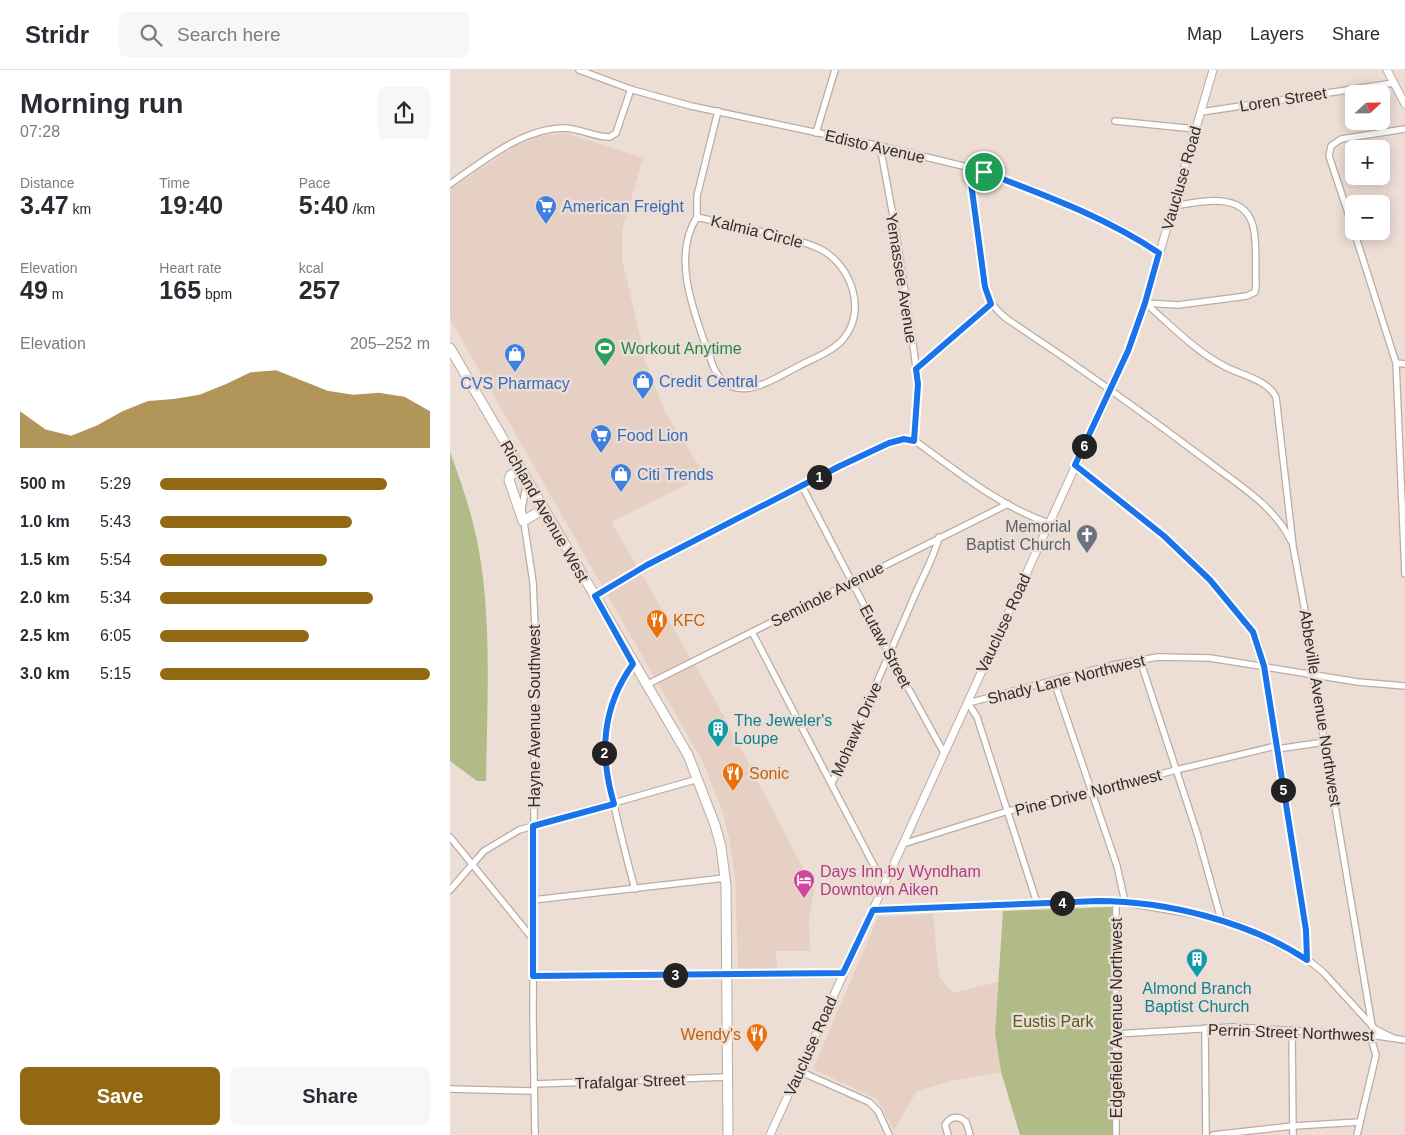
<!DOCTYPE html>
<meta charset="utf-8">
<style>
:root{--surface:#fff;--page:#f7f7f7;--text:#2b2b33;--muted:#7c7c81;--line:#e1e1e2;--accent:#926912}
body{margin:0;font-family:Arial,sans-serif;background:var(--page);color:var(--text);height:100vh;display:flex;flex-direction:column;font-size:19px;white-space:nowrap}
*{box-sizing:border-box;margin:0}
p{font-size:16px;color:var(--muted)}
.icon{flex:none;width:28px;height:28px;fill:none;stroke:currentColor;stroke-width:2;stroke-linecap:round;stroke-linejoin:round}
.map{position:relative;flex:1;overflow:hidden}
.panel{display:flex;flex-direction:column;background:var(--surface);width:450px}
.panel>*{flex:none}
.needle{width:32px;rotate:68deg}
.tools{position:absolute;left:895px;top:15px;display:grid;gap:10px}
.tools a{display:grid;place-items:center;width:45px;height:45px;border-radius:8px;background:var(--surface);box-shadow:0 2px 12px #0003;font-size:25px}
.pin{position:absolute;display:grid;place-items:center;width:42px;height:42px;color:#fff;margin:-21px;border:2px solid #fff;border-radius:50%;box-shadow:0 1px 5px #0007}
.km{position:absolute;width:25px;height:25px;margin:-12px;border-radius:50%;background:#222;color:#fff;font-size:14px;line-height:25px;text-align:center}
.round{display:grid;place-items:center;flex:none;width:52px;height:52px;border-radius:8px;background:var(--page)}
.overview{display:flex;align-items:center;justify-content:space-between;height:85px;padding:0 20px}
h1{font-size:28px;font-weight:700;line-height:38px}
.stats{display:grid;grid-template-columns:repeat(3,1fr);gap:8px;height:85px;padding:5px 20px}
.stats div{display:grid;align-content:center}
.stats b{font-size:25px;font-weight:700}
.stats small{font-size:14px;font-weight:400}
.stats p{font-size:14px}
.chart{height:140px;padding:10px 20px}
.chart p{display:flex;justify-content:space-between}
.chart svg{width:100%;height:90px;margin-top:5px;fill:var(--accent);opacity:.7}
.primary-button{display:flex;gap:10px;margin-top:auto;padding:10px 20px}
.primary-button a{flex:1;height:58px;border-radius:8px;background:var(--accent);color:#fff;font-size:20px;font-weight:700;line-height:58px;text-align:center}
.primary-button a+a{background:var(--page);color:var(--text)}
ul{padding:0 20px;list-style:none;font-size:16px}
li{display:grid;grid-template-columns:80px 60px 1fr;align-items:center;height:38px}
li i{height:12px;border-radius:6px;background:var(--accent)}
header{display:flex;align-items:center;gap:30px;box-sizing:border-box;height:70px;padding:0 25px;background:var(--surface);border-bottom:1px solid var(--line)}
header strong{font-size:24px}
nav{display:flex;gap:28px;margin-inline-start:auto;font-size:18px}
.search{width:350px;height:45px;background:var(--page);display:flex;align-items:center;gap:12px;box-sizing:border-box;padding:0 18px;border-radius:8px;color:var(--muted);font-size:19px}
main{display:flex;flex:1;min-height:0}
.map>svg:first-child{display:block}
</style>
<header>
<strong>Stridr</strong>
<div class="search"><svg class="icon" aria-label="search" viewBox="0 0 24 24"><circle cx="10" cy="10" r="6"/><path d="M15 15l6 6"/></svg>Search here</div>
<nav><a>Map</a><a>Layers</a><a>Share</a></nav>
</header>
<main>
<section class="panel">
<div class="overview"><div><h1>Morning run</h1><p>07:28</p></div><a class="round"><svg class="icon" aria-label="share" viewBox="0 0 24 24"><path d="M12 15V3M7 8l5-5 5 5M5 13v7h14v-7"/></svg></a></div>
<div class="stats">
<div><p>Distance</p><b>3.47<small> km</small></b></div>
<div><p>Time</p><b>19:40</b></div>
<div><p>Pace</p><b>5:40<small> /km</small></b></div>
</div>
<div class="stats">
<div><p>Elevation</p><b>49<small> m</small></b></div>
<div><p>Heart rate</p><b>165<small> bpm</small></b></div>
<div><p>kcal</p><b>257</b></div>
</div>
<div class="chart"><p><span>Elevation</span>205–252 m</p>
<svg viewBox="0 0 160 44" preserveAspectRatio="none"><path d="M0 44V26L10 35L20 38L30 33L40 26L50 21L60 20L70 18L80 13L90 7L100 6L110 11L120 16L130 18L140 17L150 19L160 26V44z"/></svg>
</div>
<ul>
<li><b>500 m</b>5:29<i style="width:84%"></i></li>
<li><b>1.0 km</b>5:43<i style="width:71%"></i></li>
<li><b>1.5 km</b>5:54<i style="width:62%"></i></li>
<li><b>2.0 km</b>5:34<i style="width:79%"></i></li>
<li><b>2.5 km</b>6:05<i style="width:55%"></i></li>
<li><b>3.0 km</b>5:15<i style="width:100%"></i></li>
</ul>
<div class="primary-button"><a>Save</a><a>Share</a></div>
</section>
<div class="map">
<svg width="955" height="1065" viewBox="0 0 955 1065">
<rect width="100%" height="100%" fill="#ecddd5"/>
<!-- built -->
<g fill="#e6d0c3">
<path d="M116,63L193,88L172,160V189L196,293L215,342L255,405L161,452L268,635L364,819L359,849L360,881H326L327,899L288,898L285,809L279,767L272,740L254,694L0,249V119L68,75L89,66Z"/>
<path d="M483,844L489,907L503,923L548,912L545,963L551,1002L501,1011L467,1021L444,1060L427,1029L363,999L428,847Z"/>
</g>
<!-- green -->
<g fill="#b1bb88">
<path d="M0,382C12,414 23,447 29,481C42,552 37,639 36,711H27L0,691Z"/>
<path d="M662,837V1065H570L551,1002L545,963L553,841Z"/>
</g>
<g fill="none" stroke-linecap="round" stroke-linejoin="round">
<!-- minor casing -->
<g stroke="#baaca4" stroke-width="8">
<g id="minor">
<path d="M129,0L183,20L241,36L430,76L534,101L657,152L709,183"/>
<path d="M751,42L944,13"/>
<path d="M665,51L746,59"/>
<path d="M366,63L385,0"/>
<path d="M430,76L446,162L464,282L468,314L464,371"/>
<path d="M519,98L535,217C538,231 546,240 557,249C625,294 691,341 756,390C787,414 824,435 841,471"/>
<path d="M0,114C34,91 72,58 115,58C131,59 148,68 160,67L166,63L181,19"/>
<path d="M247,147C272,153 297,158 321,164C338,169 356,171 372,180C401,196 417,240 394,268C384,281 364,288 349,296C321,310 282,339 263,296C248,252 219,190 247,147Z"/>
<path d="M247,147V126L268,41"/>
<path d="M904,161L946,293L955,504"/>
<path d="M904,161L879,86L881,76L891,69L955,59"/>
<path d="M695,233C721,255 744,280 774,296C790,305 817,309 826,327L843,476L860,568L863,605L922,956"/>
<path d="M695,233L728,235L797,226L805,222L806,216C805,198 807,179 804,161C798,120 753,131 724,136"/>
<path d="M946,293L955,294"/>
<path d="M466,299L541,234"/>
<path d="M625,395L714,466L760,509L803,562L809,576L814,597L856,860L857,889"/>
<path d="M77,409L72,439L83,512L85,557L83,946L85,1065"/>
<path d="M352,416L440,585L494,683"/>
<path d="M145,526L221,482L414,384L447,370L460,369L468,373C508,402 551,437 599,453"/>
<path d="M302,562L421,790L427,801L437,809"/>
<path d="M690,590L747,763L771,849"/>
<path d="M183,594C146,646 152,686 166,744C172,769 178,795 185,819"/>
<path d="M604,611L667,796L675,832"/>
<path d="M196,615L558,434"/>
<path d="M827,679L875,672"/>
<path d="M382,713C409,654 435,594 461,534C470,511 483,491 489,467"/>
<path d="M0,767L83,869"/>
<path d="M453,774L558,741L626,727L726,700L826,676"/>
<path d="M0,820L34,781L69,760L248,709"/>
<path d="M83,830L275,808"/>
<path d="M587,833L527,647L518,633L662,595L708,587L760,588L908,612L955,616"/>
<path d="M423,840L666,831L771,849L789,855L857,889L873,902L925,959L943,968"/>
<path d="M83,906L393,903"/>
<path d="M755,958L756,1065"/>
<path d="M842,960L843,1065"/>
<path d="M666,964L783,957L920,965L955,970"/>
<path d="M349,1001L419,1032L428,1041L439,1065"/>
<path d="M84,1014L277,1007"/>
<path d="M0,1019L84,1021"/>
<path d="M498,1065L495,1055C500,1046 509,1045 516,1052L520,1065"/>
<path d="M666,1065V831"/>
<path d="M763,1065L843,1056L910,1052"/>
<path d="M907,1065L926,985L920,965"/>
</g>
</g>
<!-- tertiary casing -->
<g stroke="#baaca4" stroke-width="9">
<g id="tertiary">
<path d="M937,0L955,34"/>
<path d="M320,1065L678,281L695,233L763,0"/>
</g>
</g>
<!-- primary casing -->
<g stroke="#baaca4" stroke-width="11">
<g id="primary">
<path d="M0,278L238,685L265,755L271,777L276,816L278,1065"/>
<path d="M71,399L61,405L59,410L73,451L94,439"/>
</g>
</g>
<!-- minor -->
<use href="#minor" stroke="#fff" stroke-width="5.5"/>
<!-- tertiary -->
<use href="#tertiary" stroke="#fff" stroke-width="7"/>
<!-- primary -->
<use href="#primary" stroke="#fff" stroke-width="9"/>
</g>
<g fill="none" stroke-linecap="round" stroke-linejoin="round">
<!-- route casing -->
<g stroke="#fff" stroke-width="10">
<path id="route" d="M519,98L534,102C594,125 655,147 709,183L695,233L678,281L625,395L714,466L760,510L803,562L814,596L856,860L857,890C800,852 716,831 648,831L423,840L393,903L83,906V756L164,734C149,683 152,637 183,594L145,526L197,495L390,396L439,373L454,369L464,371L468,314L466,299L541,234L535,217Z"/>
</g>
<!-- route -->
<use href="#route" stroke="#1a73e8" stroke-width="6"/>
</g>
<!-- icons -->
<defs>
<g id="supermarket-pin" transform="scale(1.125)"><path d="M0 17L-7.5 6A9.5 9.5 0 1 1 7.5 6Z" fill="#3f7fe0" stroke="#ecddd5"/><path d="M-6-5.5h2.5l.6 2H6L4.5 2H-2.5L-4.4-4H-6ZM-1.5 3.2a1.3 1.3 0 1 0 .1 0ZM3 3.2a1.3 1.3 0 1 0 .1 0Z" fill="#fff"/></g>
<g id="stadium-pin" transform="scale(1.125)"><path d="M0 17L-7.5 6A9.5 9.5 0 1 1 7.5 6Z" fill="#2e9e5b" stroke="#ecddd5"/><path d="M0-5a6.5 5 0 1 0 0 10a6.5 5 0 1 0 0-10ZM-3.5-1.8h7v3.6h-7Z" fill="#fff"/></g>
<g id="shop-pin" transform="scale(1.125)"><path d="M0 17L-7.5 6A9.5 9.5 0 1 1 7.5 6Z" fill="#3f7fe0" stroke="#ecddd5"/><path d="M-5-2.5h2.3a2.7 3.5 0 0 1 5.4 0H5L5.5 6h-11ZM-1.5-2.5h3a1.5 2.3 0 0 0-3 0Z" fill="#fff"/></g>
<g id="church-pin" transform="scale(1.125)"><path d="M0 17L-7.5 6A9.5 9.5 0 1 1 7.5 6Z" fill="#6b7280" stroke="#ecddd5"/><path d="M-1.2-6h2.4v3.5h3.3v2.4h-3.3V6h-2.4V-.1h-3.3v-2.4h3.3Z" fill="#fff"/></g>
<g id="restaurant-pin" transform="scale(1.125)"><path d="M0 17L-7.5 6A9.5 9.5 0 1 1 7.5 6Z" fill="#e8710a" stroke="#ecddd5"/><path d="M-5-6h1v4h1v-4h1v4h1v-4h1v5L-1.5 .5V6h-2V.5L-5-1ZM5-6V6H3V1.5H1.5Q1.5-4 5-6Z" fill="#fff"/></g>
<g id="building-pin" transform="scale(1.125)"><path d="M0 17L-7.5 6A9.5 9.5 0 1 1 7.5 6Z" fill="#0f9aa8" stroke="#ecddd5"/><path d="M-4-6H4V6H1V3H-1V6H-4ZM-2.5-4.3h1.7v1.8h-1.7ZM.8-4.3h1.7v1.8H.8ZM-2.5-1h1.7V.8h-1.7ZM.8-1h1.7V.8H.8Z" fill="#fff"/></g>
<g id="hotel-pin" transform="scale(1.125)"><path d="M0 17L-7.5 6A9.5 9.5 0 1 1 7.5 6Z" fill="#d1479c" stroke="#ecddd5"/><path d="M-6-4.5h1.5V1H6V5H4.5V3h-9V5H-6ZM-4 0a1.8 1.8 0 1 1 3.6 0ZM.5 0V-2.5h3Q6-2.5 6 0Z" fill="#fff"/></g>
</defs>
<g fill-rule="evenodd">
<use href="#supermarket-pin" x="96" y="136"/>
<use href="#stadium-pin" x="155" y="278"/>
<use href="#shop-pin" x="65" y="284"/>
<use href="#shop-pin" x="193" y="311"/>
<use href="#supermarket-pin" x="151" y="365"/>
<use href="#shop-pin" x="171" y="404"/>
<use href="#church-pin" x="637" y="465"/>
<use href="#restaurant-pin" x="207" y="550"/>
<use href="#building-pin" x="268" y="659"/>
<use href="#restaurant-pin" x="283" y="703"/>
<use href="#hotel-pin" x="354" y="810"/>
<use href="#building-pin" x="747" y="889"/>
<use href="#restaurant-pin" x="307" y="964"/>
</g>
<g text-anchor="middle" stroke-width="5" stroke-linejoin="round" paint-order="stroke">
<!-- street labels -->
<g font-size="16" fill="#322c29" stroke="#ecddd5">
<text transform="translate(833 29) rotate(-9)" y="6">Loren Street</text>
<text transform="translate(425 76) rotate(13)" y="6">Edisto Avenue</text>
<text transform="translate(731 108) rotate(-74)" y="6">Vaucluse Road</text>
<text transform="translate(307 161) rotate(14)" y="6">Kalmia Circle</text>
<text transform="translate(452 208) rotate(81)" y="6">Yemassee Avenue</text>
<text transform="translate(95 441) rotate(60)" y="6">Richland Avenue West</text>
<text transform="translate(377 524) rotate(-27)" y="6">Seminole Avenue</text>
<text transform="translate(553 553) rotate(-65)" y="6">Vaucluse Road</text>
<text transform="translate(436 576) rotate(62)" y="6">Eutaw Street</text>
<text transform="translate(616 609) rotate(-14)" y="6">Shady Lane Northwest</text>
<text transform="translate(871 638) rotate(81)" y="6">Abbeville Avenue Northwest</text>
<text transform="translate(84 646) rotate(-90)" y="6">Hayne Avenue Southwest</text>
<text transform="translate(406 659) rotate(-66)" y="6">Mohawk Drive</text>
<text transform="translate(638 722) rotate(-14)" y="6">Pine Drive Northwest</text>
<text transform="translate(666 948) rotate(-90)" y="6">Edgefield Avenue Northwest</text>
<text transform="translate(841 962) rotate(2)" y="6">Perrin Street Northwest</text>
<text transform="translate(360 976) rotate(-66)" y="6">Vaucluse Road</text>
<text transform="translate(180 1011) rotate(-2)" y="6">Trafalgar Street</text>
</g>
<!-- shop labels -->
<g font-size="16" fill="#366cbe" stroke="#ecddd5" text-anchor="start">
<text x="112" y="142">American Freight</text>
<text x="209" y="317">Credit Central</text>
<text x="65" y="319" text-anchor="middle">CVS Pharmacy</text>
<text x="167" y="371">Food Lion</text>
<text x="187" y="410">Citi Trends</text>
</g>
<!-- leisure labels -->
<g font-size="16" fill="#27864d" stroke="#ecddd5" text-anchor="start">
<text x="171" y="284">Workout Anytime</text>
</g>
<!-- worship labels -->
<g font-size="16" fill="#5b616d" stroke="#ecddd5" text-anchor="end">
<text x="621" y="462">Memorial<tspan x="621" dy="18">Baptist Church</tspan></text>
</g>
<!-- food labels -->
<g font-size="16" fill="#c56008" stroke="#ecddd5" text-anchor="start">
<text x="223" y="556">KFC</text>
<text x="299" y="709">Sonic</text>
<text x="291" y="970" text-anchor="end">Wendy's</text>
</g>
<!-- culture labels -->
<g font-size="16" fill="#0d838f" stroke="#ecddd5" text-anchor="start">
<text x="284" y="656">The Jeweler's<tspan x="284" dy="18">Loupe</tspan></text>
<text x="747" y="924" text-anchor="middle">Almond Branch<tspan x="747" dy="18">Baptist Church</tspan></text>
</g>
<!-- hotel labels -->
<g font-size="16" fill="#b23c85" stroke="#ecddd5" text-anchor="start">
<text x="370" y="807">Days Inn by Wyndham<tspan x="370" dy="18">Downtown Aiken</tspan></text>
</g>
<!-- park labels -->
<g font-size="16" fill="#535c21" stroke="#ecddd5">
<text x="603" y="957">Eustis Park</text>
</g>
</g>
</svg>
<div class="tools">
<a><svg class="needle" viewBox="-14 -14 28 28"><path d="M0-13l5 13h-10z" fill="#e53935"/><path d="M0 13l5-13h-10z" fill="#7c7c81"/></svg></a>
<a>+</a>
<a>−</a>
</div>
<div class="pin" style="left:534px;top:102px;background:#1e9e55"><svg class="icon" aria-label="arrive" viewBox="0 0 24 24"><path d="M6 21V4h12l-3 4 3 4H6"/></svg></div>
<b class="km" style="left:369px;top:407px">1</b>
<b class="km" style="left:154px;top:683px">2</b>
<b class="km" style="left:225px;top:905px">3</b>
<b class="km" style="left:612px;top:833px">4</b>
<b class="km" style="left:833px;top:720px">5</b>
<b class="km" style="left:634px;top:376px">6</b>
</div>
</main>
